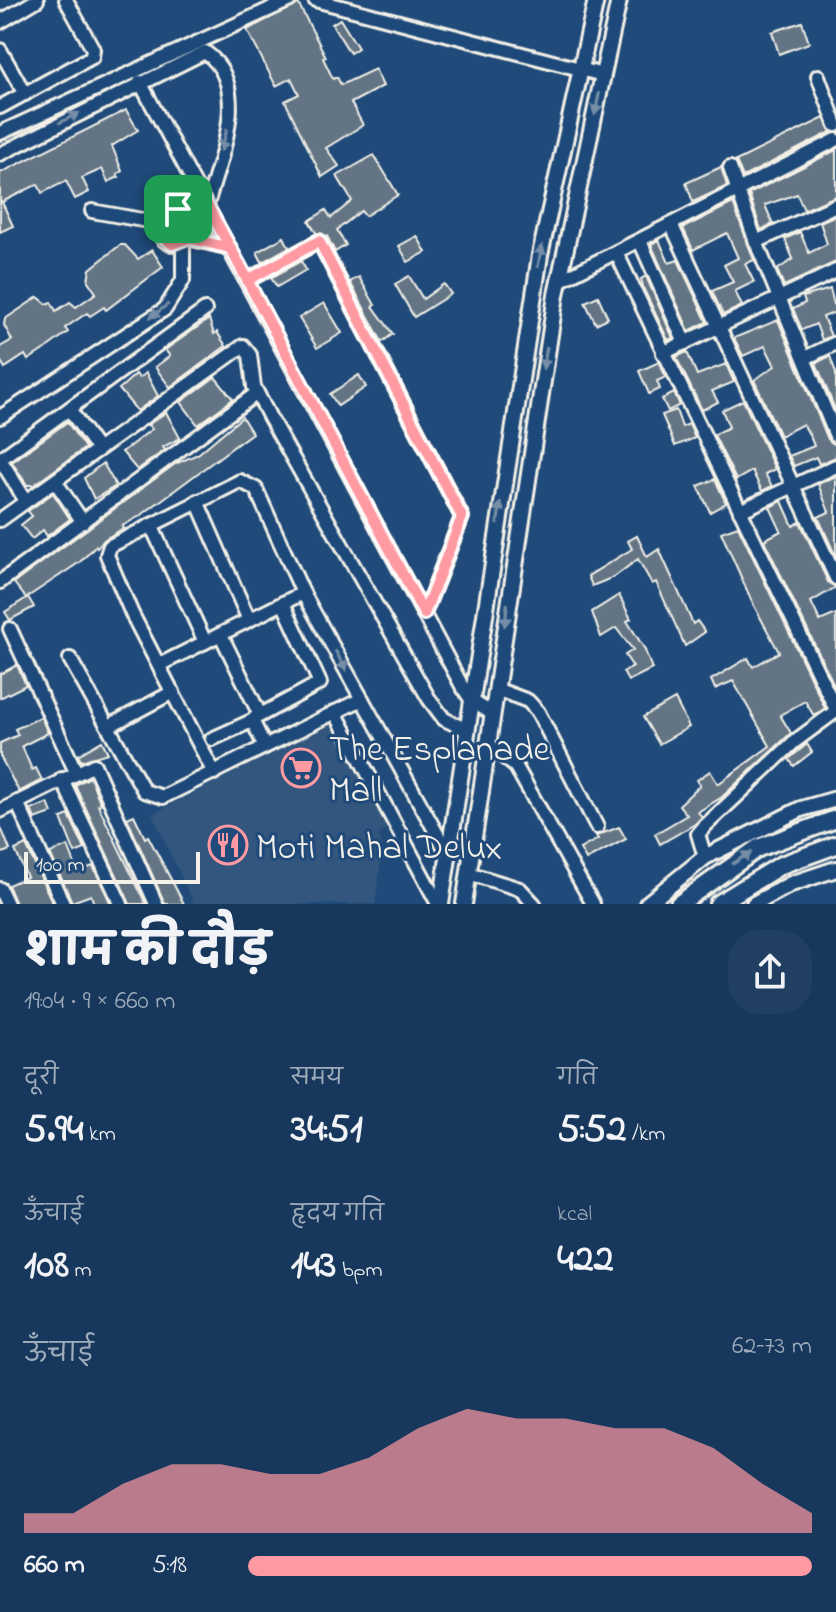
<!DOCTYPE html>
<html lang="hi">
<meta charset="utf-8">
<style>
:root{--surface:#17385c;--page:#203f62;--text:#f1f3f6;--muted:#9eacbb;--accent:#ff9aa2}
body{margin:0;font-family:"Indie Flower","Playpen Sans Deva",sans-serif;background:var(--page);color:var(--text);height:100vh;display:flex;flex-direction:column;font-size:30px;white-space:nowrap}
*{box-sizing:border-box;margin:0}
p{font-size:26px;color:var(--muted)}
.icon{flex:none;width:44px;height:44px;fill:none;stroke:currentColor;stroke-width:2;stroke-linecap:round;stroke-linejoin:round}
.map{position:relative;height:904px;overflow:hidden}
.panel{display:flex;flex-direction:column;background:var(--surface);flex:1}
.panel>*{flex:none}
.scale{position:absolute;left:24px;bottom:20px;width:176px;box-sizing:border-box;padding-left:8px;border:4px solid #f4f1e8;border-top:0;font-size:22px;line-height:28px;white-space:nowrap;color:#f4f1e8;-webkit-text-stroke:6px #1f4a7a;paint-order:stroke}
.pin{position:absolute;display:grid;place-items:center;width:68px;height:68px;color:#fff;margin:-34px;border-radius:16px;box-shadow:0 4px 12px #0006}
.round{display:grid;place-items:center;flex:none;width:84px;height:84px;border-radius:32px;background:var(--page)}
.headline{display:flex;align-items:center;justify-content:space-between;height:136px;padding:0 24px}
h1{font-size:44px;font-weight:800;line-height:60px}
.figures{display:grid;grid-template-columns:repeat(3,1fr);gap:12px;height:136px;padding:8px 24px}
.figures div{display:grid;align-content:center}
.figures b{font-size:40px;font-weight:800}
.figures small{font-size:22px;font-weight:400}
.figures p{font-size:22px}
.chart{height:224px;padding:16px 24px}
.chart p{display:flex;justify-content:space-between}
.chart svg{width:100%;height:144px;margin-top:8px;fill:var(--accent);opacity:.7}
ul{padding:0 24px;list-style:none;font-size:26px}
li{display:grid;grid-template-columns:128px 96px 1fr;align-items:center;height:60px}
li i{height:20px;border-radius:10px;background:var(--accent)}
.map>svg:first-child{display:block}
</style>
<div class="map">
<svg width="836" height="904" viewBox="0 0 836 904">
<rect width="100%" height="100%" fill="#1f4a7a"/>
<filter id="ink" filterUnits="userSpaceOnUse"><feTurbulence type="fractalNoise" baseFrequency=".0125" numOctaves="2"/><feDisplacementMap in="SourceGraphic" scale="16" xChannelSelector="R" yChannelSelector="G"/><feConvolveMatrix kernelMatrix="1 2 1 2 8 2 1 2 1" color-interpolation-filters="sRGB"/></filter>
<g filter="url(#ink)">
<!-- built -->
<path fill="#33577d" d="M335,722L388,828L378,835L383,845L375,904H194L152,814Z"/>
<!-- building -->
<g fill="#637584" stroke="#f4f1e8" stroke-width="2">
<path d="M298,3L326,57L323,58L333,79L337,77L341,85L375,69L383,86L351,103L363,125L326,148L339,166L322,177L285,101L299,94L291,78L276,86L247,30Z"/>
<path d="M340,19L358,48L350,53L332,24Z"/>
<path d="M802,22L809,43L779,54L772,32Z"/>
<path d="M126,110L138,130L112,146L122,171L117,174L119,177L108,182L102,169L82,178L89,192L75,199L66,181L42,193L38,184L2,202L13,226L0,232V173Z"/>
<path d="M824,118L831,132L743,177L736,161Z"/>
<path d="M836,150V196L804,210L797,194L765,205L773,224L761,230L749,194Z"/>
<path d="M374,155L398,195L365,216L361,211L337,230L346,245L335,252L327,236L316,233L309,221L326,210L331,218L352,201L337,176Z"/>
<path d="M721,167L727,186L693,202L686,183Z"/>
<path d="M733,203L754,260L745,264L754,282L735,291L742,306L723,315L712,291L733,282L724,265L738,258L730,240L727,233L693,250L683,228Z"/>
<path d="M836,215V262L784,286L777,270L793,259L785,239L800,232L809,253L827,244L820,222Z"/>
<path d="M417,236L426,252L408,262L399,246Z"/>
<path d="M284,237L289,247L262,262L257,252Z"/>
<path d="M659,240L669,263L678,260L707,322L689,331L651,244Z"/>
<path d="M120,245H125L138,259L152,250L163,267L106,310L104,307L90,316L87,313L65,328L68,332L45,349L28,360L25,355L5,368L0,360V347L12,340L4,325L5,319L38,297L47,304L51,302L56,311L70,302L76,307L96,293L88,281L90,269Z"/>
<path d="M301,261L306,270L277,287L271,278Z"/>
<path d="M409,276L423,299L444,284L451,294L414,317L395,284Z"/>
<path d="M646,276L673,338L668,340L644,290L641,279Z"/>
<path d="M359,277L375,305L373,306L393,334L382,342L350,282Z"/>
<path d="M830,289L836,312L823,317L831,336L822,340L816,324L802,330L793,309L805,303L803,297Z"/>
<path d="M598,296L608,318L596,324L585,302Z"/>
<path d="M324,303L342,333L317,348L299,318Z"/>
<path d="M209,319L214,334L217,332L226,346L170,387L155,367L170,356L165,350Z"/>
<path d="M778,320L828,439L836,445V457L819,464L816,457L794,466L789,456L814,446L810,436L803,424L780,436L754,380L775,366L765,346L743,356L734,338Z"/>
<path d="M687,352L697,375L726,364L734,382L712,391L718,402L702,410L676,357Z"/>
<path d="M830,356L836,373V412L816,363Z"/>
<path d="M659,362L666,377L657,381L660,389L649,394L639,371Z"/>
<path d="M146,373L158,396L137,411L119,389L136,374L139,378Z"/>
<path d="M359,375L366,387L338,406L330,394Z"/>
<path d="M215,377L233,399L198,425L181,402Z"/>
<path d="M674,393L680,405L668,411L662,399Z"/>
<path d="M743,400L775,469L765,474L772,486L762,491L752,471L736,480L714,435L729,427L722,410Z"/>
<path d="M676,410L682,427L689,424L695,438L675,446L662,415Z"/>
<path d="M166,412L180,438L163,447L165,450L137,470L122,452L152,429L148,425Z"/>
<path d="M242,417L252,433L140,516L122,526L124,528L105,539L97,548L96,546L80,562L26,598L14,583L175,464L198,454Z"/>
<path d="M67,422L85,448L34,485H27L12,462Z"/>
<path d="M103,463L116,486L94,499L84,478Z"/>
<path d="M836,476V557L818,517L829,512L818,484Z"/>
<path d="M715,479L726,503L710,512L698,486Z"/>
<path d="M53,493L70,519L47,536L43,530L32,539L21,525L32,516L28,511Z"/>
<path d="M782,501L793,526L800,522L828,582L836,587L811,602L820,621L836,614V689L764,540L781,531L770,507Z"/>
<path d="M738,526L825,708L814,716L805,701L780,715L791,733L722,797L698,812L702,817L695,824L660,844L655,834L687,815L679,805L700,785L697,780L710,771L718,784L770,746L733,681L715,689L711,680L748,658L753,667L779,652L753,604L721,532Z"/>
<path d="M637,536L647,557L659,549L693,624L697,621L705,632L685,646L656,582L652,584L638,559L614,577L592,586L588,576L632,549L628,541Z"/>
<path d="M619,595L631,619L627,621L644,648L652,669L628,681L623,672L633,667L625,655L633,650L616,628L601,637L592,612Z"/>
<path d="M28,597L34,607L10,620L5,612Z"/>
<path d="M17,665L26,685L0,698V674Z"/>
<path d="M675,699L689,727L659,744L643,717Z"/>
<path d="M41,717L48,733L22,746L32,770L36,768L42,780L19,792L0,756V743L18,735L15,729Z"/>
<path d="M102,741L108,753L81,761L78,755Z"/>
<path d="M807,744L812,752L794,766L789,759Z"/>
<path d="M90,777L101,804L98,805L146,904H130L75,785Z"/>
<path d="M48,803L52,813L35,819L31,810Z"/>
<path d="M69,815L85,849L75,853L61,818Z"/>
<path d="M134,815L145,838L148,836L184,904H165L127,818Z"/>
<path d="M0,825L10,850L0,854Z"/>
<path d="M619,827L626,839L586,860L580,849L598,839L596,836Z"/>
<path d="M26,845L53,904H16L8,885L27,877L15,850Z"/>
<path d="M68,846L78,872L93,866L111,904H94L91,895L72,902L50,853Z"/>
</g>
<g fill="none" stroke-linecap="round" stroke-linejoin="round">
<!-- minor casing -->
<g stroke="#f4f1e8" stroke-width="18">
<g id="minor">
<path d="M315,0L603,75"/>
<path d="M0,22L37,0"/>
<path d="M0,50L25,94"/>
<path d="M818,76L836,125"/>
<path d="M140,82L462,686L472,701L491,713"/>
<path d="M0,107L92,57L93,49L66,0"/>
<path d="M0,133L290,0"/>
<path d="M0,154L205,52C253,86 219,160 207,205"/>
<path d="M730,168L756,242L836,436"/>
<circle cx="175" cy="227" r="17"/>
<path d="M92,211L159,223"/>
<path d="M671,224L836,140"/>
<path d="M188,238L230,248"/>
<path d="M640,241L685,343"/>
<path d="M756,242L836,205"/>
<path d="M616,252L836,710"/>
<path d="M248,280L319,241L462,517L424,614"/>
<path d="M559,281L671,224L836,578"/>
<path d="M663,353L836,271"/>
<path d="M805,358L836,343"/>
<path d="M69,409L98,450"/>
<path d="M0,417L165,309L183,280V242"/>
<path d="M0,459L205,310"/>
<path d="M0,459L26,501"/>
<path d="M55,481L83,522"/>
<path d="M197,501L249,620"/>
<path d="M740,511L836,466"/>
<path d="M0,520L243,346L250,355L254,387L270,418L429,699L444,719L467,730"/>
<path d="M151,525L205,642"/>
<path d="M0,582L257,393"/>
<path d="M10,629L76,772"/>
<path d="M221,635L260,715"/>
<path d="M70,659L144,791L163,797L362,699"/>
<path d="M159,665L303,593"/>
<path d="M496,689L528,701L538,712L597,827"/>
<path d="M335,712L438,904"/>
<path d="M109,726L173,692"/>
<path d="M212,739L254,720"/>
<path d="M487,743L516,767L593,904"/>
<path d="M265,747L253,722L255,718L320,683L283,603"/>
<path d="M214,773L132,614L107,555L110,546L240,481L256,489L303,593L447,852"/>
<path d="M62,779L121,904"/>
<path d="M17,802L63,904"/>
<path d="M0,811L94,765L156,904"/>
<path d="M705,857L698,834L705,826L794,742L836,711"/>
<path d="M468,873L520,889L534,904"/>
<path d="M0,889L7,904"/>
</g>
</g>
<!-- tertiary casing -->
<g stroke="#f4f1e8" stroke-width="20">
<g id="tertiary">
<path d="M441,904L540,255L596,0"/>
<path d="M464,904L556,295L619,0"/>
<path d="M647,904L705,857L801,809L836,799"/>
<path d="M754,904L791,884L836,869"/>
</g>
</g>
<!-- secondary casing -->
<g stroke="#f4f1e8" stroke-width="22">
<g id="secondary">
<path d="M679,904L758,848L836,819"/>
<path d="M718,904L781,865L836,845"/>
</g>
</g>
<!-- minor -->
<use href="#minor" stroke="#1f4a7a" stroke-width="12"/>
<!-- tertiary -->
<use href="#tertiary" stroke="#1f4a7a" stroke-width="14"/>
<!-- secondary -->
<use href="#secondary" stroke="#1f4a7a" stroke-width="16"/>
</g>
<!-- one-way arrows -->
<defs><path id="oneway-solid" d="M-6-.8H1V-3.2L6.5 0L1 3.2V.8H-6Z" transform="scale(2)"/></defs>
<g fill="#748da6">
<use href="#oneway-solid" transform="translate(597 104) rotate(102)"/>
<use href="#oneway-solid" transform="translate(69 118) rotate(-27)"/>
<use href="#oneway-solid" transform="translate(224 140) rotate(105)"/>
<use href="#oneway-solid" transform="translate(540 256) rotate(-79)"/>
<use href="#oneway-solid" transform="translate(159 311) rotate(143)"/>
<use href="#oneway-solid" transform="translate(545 358) rotate(100)"/>
<use href="#oneway-solid" transform="translate(499 513) rotate(-82)"/>
<use href="#oneway-solid" transform="translate(506 615) rotate(97)"/>
<use href="#oneway-solid" transform="translate(341 661) rotate(61)"/>
<use href="#oneway-solid" transform="translate(742 858) rotate(-32)"/>
</g>
</g>
<g fill="none" stroke-linecap="round" stroke-linejoin="round" filter="url(#ink)">
<!-- route casing -->
<g stroke="#fff" stroke-width="16">
<path id="route" d="M178,209L168,211L160,218V234L172,244L188,238L230,248L424,614L462,517L319,241L248,280L201,194L183,211L178,209"/>
</g>
<!-- route -->
<use href="#route" stroke="#ff9aa2" stroke-width="10"/>
</g>
<!-- icons -->
<defs>
<g id="supermarket-ring" transform="scale(2)"><circle r="9.5" fill="#1f4a7a" stroke="#ff9aa2" stroke-width="1.5"/><path d="M-6-5.5h2.5l.6 2H6L4.5 2H-2.5L-4.4-4H-6ZM-1.5 3.2a1.3 1.3 0 1 0 .1 0ZM3 3.2a1.3 1.3 0 1 0 .1 0Z" fill="#ff9aa2"/></g>
<g id="restaurant-ring" transform="scale(2)"><circle r="9.5" fill="#1f4a7a" stroke="#ff9aa2" stroke-width="1.5"/><path d="M-5-6h1v4h1v-4h1v4h1v-4h1v5L-1.5 .5V6h-2V.5L-5-1ZM5-6V6H3V1.5H1.5Q1.5-4 5-6Z" fill="#ff9aa2"/></g>
</defs>
<g fill-rule="evenodd">
<use href="#supermarket-ring" x="301" y="768"/>
<use href="#restaurant-ring" x="228" y="845"/>
</g>
<g text-anchor="middle" stroke-width="6" stroke-linejoin="round" paint-order="stroke">
<!-- poi labels -->
<g font-size="36" fill="#f4f1e8" stroke="#1f4a7a" text-anchor="start">
<text x="329" y="760">The Esplanade<tspan x="329" dy="41">Mall</tspan></text>
<text x="256" y="858">Moti Mahal Delux</text>
</g>
</g>
</svg>
<div class="scale">100 m</div>
<div class="pin" style="left:178px;top:209px;background:#1e9e55"><svg class="icon" aria-label="arrive" viewBox="0 0 24 24"><path d="M6 21V4h12l-3 4 3 4H6"/></svg></div>
</div>
<section class="panel">
<div class="headline"><div><h1>शाम की दौड़</h1><p>19:04 · 9 × 660 m</p></div><a class="round"><svg class="icon" aria-label="share" viewBox="0 0 24 24"><path d="M12 15V3M7 8l5-5 5 5M5 13v7h14v-7"/></svg></a></div>
<div class="figures">
<div><p>दूरी</p><b>5.94<small> km</small></b></div>
<div><p>समय</p><b>34:51</b></div>
<div><p>गति</p><b>5:52<small> /km</small></b></div>
</div>
<div class="figures">
<div><p>ऊँचाई</p><b>108<small> m</small></b></div>
<div><p>हृदय गति</p><b>143<small> bpm</small></b></div>
<div><p>kcal</p><b>422</b></div>
</div>
<div class="chart"><p><span>ऊँचाई</span>62–73 m</p>
<svg viewBox="0 0 160 44" preserveAspectRatio="none"><path d="M0 44V38L10 38L20 29L30 23L40 23L50 26L60 26L70 21L80 12L90 6L100 9L110 9L120 12L130 12L140 18L150 29L160 38V44z"/></svg>
</div>
<ul>
<li><b>660 m</b>5:18<i style="width:100%"></i></li>
</ul>
</section>
